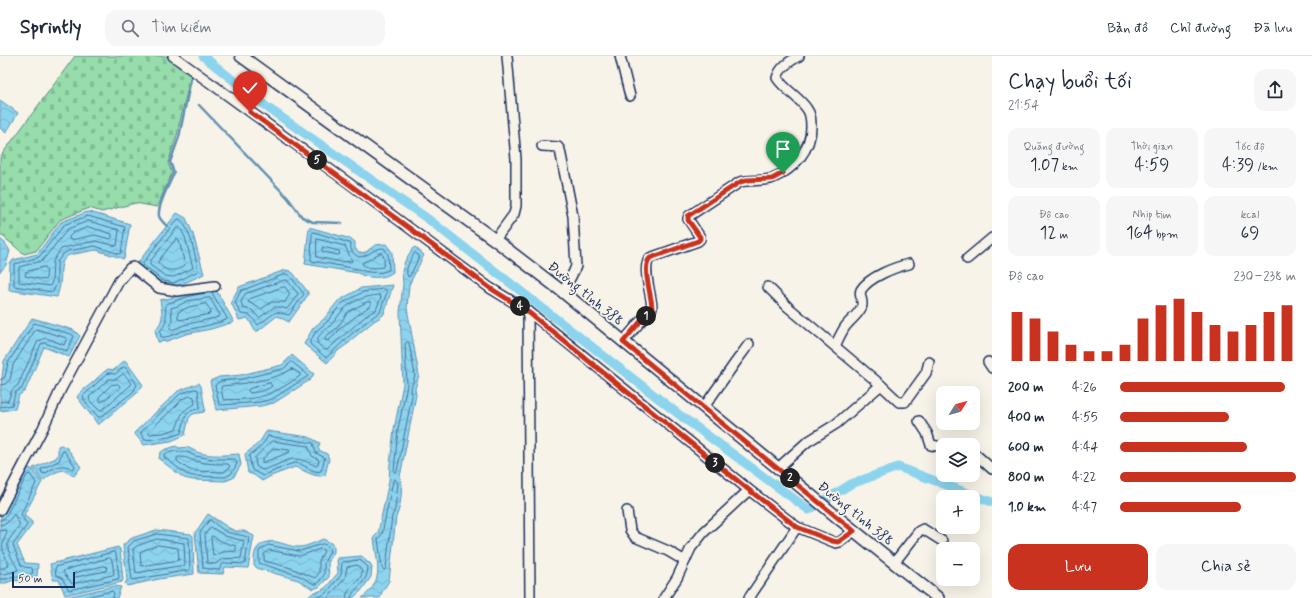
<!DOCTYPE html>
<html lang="vi">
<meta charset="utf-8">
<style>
:root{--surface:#fff;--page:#f6f6f7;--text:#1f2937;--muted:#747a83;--line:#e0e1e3;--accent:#c8321e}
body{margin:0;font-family:Mynerve,sans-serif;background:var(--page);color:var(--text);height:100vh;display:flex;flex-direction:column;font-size:15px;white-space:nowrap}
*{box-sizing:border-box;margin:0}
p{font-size:13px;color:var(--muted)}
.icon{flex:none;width:22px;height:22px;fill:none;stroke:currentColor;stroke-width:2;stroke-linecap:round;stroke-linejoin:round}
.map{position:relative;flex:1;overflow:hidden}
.panel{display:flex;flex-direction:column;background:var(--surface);width:320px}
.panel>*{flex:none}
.needle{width:26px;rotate:53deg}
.fabs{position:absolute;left:936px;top:330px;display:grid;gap:8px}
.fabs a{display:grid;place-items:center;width:44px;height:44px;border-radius:8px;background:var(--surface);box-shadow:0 4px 16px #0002;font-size:20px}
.scale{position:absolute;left:12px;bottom:10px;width:63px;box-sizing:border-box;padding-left:4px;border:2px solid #1b2f5e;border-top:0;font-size:11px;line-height:14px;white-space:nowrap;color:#1b2f5e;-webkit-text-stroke:3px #f7f3e8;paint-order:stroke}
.pin{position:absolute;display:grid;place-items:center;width:34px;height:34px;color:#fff;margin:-41px -17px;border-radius:50% 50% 50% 0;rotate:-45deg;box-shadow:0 0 4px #0007}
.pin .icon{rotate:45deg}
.km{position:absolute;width:20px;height:20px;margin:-10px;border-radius:50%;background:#222;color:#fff;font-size:11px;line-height:20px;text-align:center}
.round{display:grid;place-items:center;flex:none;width:42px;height:42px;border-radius:12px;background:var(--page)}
.head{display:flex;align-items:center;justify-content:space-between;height:68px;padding:0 16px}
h1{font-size:22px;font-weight:600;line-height:30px}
.figures{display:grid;grid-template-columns:repeat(3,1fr);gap:6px;height:68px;padding:4px 16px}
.figures div{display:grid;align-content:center;border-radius:10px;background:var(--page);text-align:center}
.figures b{font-size:17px;font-weight:600}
.figures small{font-size:11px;font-weight:400}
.figures p{font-size:11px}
.chart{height:112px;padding:8px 16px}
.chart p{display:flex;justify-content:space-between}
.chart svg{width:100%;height:72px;margin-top:4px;stroke:var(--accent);stroke-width:6}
.action{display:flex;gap:8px;margin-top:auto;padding:8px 16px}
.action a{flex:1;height:46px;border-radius:12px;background:var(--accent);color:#fff;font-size:16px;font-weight:600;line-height:46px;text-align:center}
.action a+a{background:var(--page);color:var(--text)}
ul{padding:0 16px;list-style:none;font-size:13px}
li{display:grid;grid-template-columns:64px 48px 1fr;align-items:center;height:30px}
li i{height:10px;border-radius:5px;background:var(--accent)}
header{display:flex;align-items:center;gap:24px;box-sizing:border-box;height:56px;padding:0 20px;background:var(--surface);border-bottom:1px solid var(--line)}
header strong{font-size:19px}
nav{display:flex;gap:22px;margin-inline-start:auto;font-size:14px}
.search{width:280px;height:36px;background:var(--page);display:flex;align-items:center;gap:10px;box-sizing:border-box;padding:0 14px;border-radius:12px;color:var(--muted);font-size:15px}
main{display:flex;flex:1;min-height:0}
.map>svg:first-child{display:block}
</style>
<header>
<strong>Sprintly</strong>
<div class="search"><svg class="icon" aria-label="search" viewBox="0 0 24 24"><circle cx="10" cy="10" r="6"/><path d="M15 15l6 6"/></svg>Tìm kiếm</div>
<nav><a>Bản đồ</a><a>Chỉ đường</a><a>Đã lưu</a></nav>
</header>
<main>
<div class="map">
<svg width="992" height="542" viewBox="0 0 992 542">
<defs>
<pattern id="cemetery-stones" width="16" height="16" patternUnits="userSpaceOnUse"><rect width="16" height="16" fill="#96ddab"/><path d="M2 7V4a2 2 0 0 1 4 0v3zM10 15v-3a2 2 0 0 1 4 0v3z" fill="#81be96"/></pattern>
<pattern id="water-waves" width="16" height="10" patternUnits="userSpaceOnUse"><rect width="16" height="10" fill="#8cd3ee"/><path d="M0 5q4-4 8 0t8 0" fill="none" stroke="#78b5ce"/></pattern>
</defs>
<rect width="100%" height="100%" fill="#f7f3e8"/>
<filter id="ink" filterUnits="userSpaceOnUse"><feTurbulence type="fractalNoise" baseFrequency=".025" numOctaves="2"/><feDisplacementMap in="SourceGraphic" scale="8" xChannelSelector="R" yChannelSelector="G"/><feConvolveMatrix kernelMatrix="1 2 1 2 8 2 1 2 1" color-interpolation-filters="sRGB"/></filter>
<g filter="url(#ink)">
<!-- cemetery -->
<path fill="url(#cemetery-stones)" stroke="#588684" d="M75,0H166L191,18L177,79L168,107L172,117L157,151L135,147L102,156L89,152L60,164L36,195L24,198L0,178V101Z"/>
<!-- water -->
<g fill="url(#water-waves)" stroke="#5f91b4">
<path d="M0,44L18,57L6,77L0,72Z"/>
<path d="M87,156H90L130,168L124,203L96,194L69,199C58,205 62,218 60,228C60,232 58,236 57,241L9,234L10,208L13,204L37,198L61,166Z"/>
<path d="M177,157L186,162L193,178L204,218L176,231L161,229L136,209Z"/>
<path d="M309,171L351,183L355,186V192L359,197L366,196L375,189L386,188L392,196L393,216C386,223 366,223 358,217L305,208Z"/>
<path d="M0,183L5,187L10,195L6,209L0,216Z"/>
<path d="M415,191L424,199L409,229L407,252L419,319L415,333L416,339L400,421C403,432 401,451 396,461L389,525L382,536L380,542H362C386,523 376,507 374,481L378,477L389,425L390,408L394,373L403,328L400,256L403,228L402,215L405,205L412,193Z"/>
<path d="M285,214L290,215L293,217L308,236V239L289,266L277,260L258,275H255L248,262L239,264L231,246L239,231Z"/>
<path d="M393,229L384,258L381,261L374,265L351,284L349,287L339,294L327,307L304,288L313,272L324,263L338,245L361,232Z"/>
<path d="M215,232L234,266L211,273L186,278L167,285L158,286L155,274C165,263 162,258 160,244L175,241L184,237Z"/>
<path d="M32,262L74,274L80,280L69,301L44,291L25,335L19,339L15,353L0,355V338L4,305Z"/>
<path d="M292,299L314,318L310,324L274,347L261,350L216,354L210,325L219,321L241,319L282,309Z"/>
<path d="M125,304L143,329L136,338L98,369C91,358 84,351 77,341C82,333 90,330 96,323C100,320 103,316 108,313L114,314Z"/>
<path d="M199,327L201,330L205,353L204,356L193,358L189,362L185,379L171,385L144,389L134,377L178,335Z"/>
<path d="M267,375L309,381L320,387L318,392L319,394L327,398L329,403L325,419C316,423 304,414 295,411L271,420L262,425L254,419L248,417L245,398C250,394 256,390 261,384C263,381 264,378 267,375Z"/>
<path d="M61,389L67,392L81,411L74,420L63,414C55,416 49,419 43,425L33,412L56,402L58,398V390Z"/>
<path d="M176,390L179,392L188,391C203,402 222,399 239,398L241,409L233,422L225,425L193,424L184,422L159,403L160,397L164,394Z"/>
<path d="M26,412L32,413L42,426L24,459L32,466V469L17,489L25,507L38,508L37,520L22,526L14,524L6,527H0V463Z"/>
<path d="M208,458L229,472L236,475H244L254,480L248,512L225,511L223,518L199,517L195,477Z"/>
<path d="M156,474L191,478L193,480L194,518L159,523L127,530L125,528L127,524L123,489L132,482Z"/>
<path d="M323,483L331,487L334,491V496L328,507L329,521L319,531L313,533L298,524L259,513L254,510C254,501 253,493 262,488C275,481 286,491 299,491C306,491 316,486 323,483Z"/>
<path d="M118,491L120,493L123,524L122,526L65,539L59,524H53L50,508Z"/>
<path d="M362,500L367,506L370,507L372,511L371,521L361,535L353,542H307L314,536C326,536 330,525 338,517L337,502Z"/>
<path d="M114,530L121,531L117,542H62Z"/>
</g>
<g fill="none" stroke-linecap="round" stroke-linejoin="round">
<!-- shore -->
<g stroke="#487198" stroke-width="1">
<path d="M88,160L125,171L121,197L119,198L95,190L68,195L63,198L57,206V227L53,236L14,230V210L15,208L39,201L64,169Z"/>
<path d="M179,163C190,169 196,203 198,215L174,227L163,225L143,209V207L170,172Z"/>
<path d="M89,165L119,174L117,190L95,185L67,191L61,193L53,205L52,226L50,230L19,226V211L42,205L68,173Z"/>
<path d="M89,171L112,178V182L110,183L95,179L71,184L69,183V181L73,177Z"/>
<path d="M178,171L180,172L185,181L193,212L174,221L165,220L150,209V206Z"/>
<path d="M314,176L349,187L351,188C350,195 353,198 359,201C370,200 373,192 384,192L388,198L389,214C380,218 367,217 358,213L312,205L311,204L312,178Z"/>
<path d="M177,182L179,184L185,209C176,216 164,217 158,206Z"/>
<path d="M317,183L345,190L352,205L341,206L317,201Z"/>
<path d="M323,191L339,195L340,198L338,199L323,196L322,195Z"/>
<path d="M381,197C385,200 385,207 383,211C376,212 368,213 362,208L363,206C371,204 375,198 381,197Z"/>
<path d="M416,197L419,201L410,220L408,221C404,213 410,205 414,198Z"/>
<path d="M45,211C47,214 47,221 45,224L25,220L26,216Z"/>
<path d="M286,218L290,220L304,238L289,259L276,256L258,269L250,259L241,258L235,246L241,235Z"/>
<path d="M285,224H287L298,238L287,253L279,251H274L259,262L252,254L243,252L241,246L245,238Z"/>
<path d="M283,231H285L290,238L285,246H272L261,253L248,246L250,243Z"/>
<path d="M385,233L387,236L380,256L371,262L348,281L327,301H325L310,288V286L316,275L327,266L341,248L363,236Z"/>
<path d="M212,237L227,262L226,264C213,269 199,271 186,274C178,276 169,282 161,281L160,275C170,264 164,260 166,248C181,243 195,237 212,237Z"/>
<path d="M379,239L381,241L376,254L368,258L327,294H325L317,287C317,279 324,275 330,270C335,265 339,258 344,253C353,244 367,240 379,239Z"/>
<path d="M210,242L220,259L219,261L184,269L172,274L170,273L172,263L171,252L178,250L187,245Z"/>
<path d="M367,246H371V249L339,273L337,277L328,285L325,284V281L337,272L348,256Z"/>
<path d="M206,248L211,255L210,258L180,264L178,263V256L189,251Z"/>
<path d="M408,286L409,287L415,319L411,332L412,340L397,415L395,416L394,415L398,373L407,329L405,288Z"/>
<path d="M292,306L307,318L308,320L272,343L260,346L221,349L219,348L215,329L220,325L242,323L283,313Z"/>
<path d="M124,311L126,312L137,329L133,336L101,361H98C93,354 85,348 83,340L108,317L115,318Z"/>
<path d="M292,313L300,318V320C281,333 267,342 244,343C238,344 231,343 225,344L223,343L221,332L222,330C242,328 276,324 292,313Z"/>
<path d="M123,318C126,319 131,326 131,329L102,354H99L90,345L89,341L109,323H116Z"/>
<path d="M0,324L5,321L8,307L34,267L71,278L74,280L67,295L45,287L41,288L22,332L15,337L12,349L0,351"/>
<path d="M270,327L272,330C266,335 257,336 250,337L248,335L249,333Z"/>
<path d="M118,328L120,330V332L103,345L101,346L99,343V341L111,329Z"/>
<path d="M0,329L5,328L10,324L13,309L36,273L67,282L64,289L46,282L38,285L18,329L12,334L8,345L0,346"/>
<path d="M195,333L198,334L200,352L190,355L186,359L181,377L170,381L145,384L141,378V376L180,338Z"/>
<path d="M191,340L194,341L195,348C180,355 182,359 176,373L163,377L149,378V375L177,349L182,343Z"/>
<path d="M268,380L313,387L316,397L325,402L321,415C313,418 304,407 295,407C288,408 270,417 263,420L252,414L249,400C256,394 264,389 268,380Z"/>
<path d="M272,385L308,390L312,400L319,404L318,409L316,410C288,395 287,408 262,414L256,410L255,402Z"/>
<path d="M274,392L289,394L290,396L262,407V404Z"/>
<path d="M64,395L75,410L74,413C71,413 68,410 64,410C57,409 50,414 45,418L42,417L41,413L59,405L62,396Z"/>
<path d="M174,395L179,396H187L195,400L213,403H235L237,408L231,418L225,421L193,420L186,418L164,401V399Z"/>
<path d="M179,401C189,401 187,403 195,405C206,408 217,408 228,408L230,410L227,414L224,416L194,415L188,413L177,405V402Z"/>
<path d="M395,423L398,427L395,453L392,460L386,512L384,514L382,512L378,483L382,478L393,425Z"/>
<path d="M0,464L5,462L27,419L30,418L36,427L21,458L27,469L13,489L21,509L24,511L32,512L33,517L22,522L14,520L6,523H0"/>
<path d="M210,464C216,468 221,473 227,476C234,479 242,478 249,482L245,508L225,507L222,509L219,514L203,512L200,477Z"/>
<path d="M0,469L7,467L14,458L20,469C17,474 12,479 9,484C4,493 15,506 18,514L5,518H0"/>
<path d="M211,471L225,480L244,485L241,502C231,504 223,499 216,508L207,507L205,479Z"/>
<path d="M0,475L6,474L7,476C0,493 2,492 9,509L4,512H0"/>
<path d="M157,478L189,482L190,514L132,524L128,491L134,485Z"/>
<path d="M212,480L223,486L236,490V495L223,496L213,500L211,482Z"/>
<path d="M157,483L184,487L185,509L136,517L133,493L137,490Z"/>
<path d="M323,488L328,490L330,495L324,507V519L317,528H314L300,520L259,507V495L268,489L299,495Z"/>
<path d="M158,489L178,492L179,504L141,510L140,496Z"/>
<path d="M321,493L324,495L319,505V517L315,522L291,512L265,505L264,503V498L269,494L299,500Z"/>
<path d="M115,496L116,498L119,521L118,523L69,534L62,522L56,519L55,513L56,511Z"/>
<path d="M110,502L112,504L114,518L112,519L72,528L63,516L65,514Z"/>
<path d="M104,510L107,511L106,515L76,521L73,520L75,517Z"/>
<path d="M81,542L112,535L114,537L113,542"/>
<path d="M313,542L316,540H322L327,536L341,519L342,506L360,504L368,511C368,529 352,532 351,542"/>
<path d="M328,542L345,522L347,511L357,509L362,515C363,526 346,531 346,542"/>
</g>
<!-- stream -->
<g stroke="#5f91b4" stroke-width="2.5">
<path d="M199,49L288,142L302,161L313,166L342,167"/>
<path d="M167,170C164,167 160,164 159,160C157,149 170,127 174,117L170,106L179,81L192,18"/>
</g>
<!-- canal -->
<path stroke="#8cd3ee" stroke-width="9" d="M203,0L268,52L428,163L681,360L809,454L851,428L898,411L992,446"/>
<!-- minor casing -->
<g stroke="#1b2f5e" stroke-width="12">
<g id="minor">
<path d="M173,0L346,125L490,232L528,255L749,434L797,471"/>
<path d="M620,0L630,40"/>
<path d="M542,90L558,91L560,94L573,160L576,210L574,215L563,236"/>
<path d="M495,184L514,158L516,150V103L507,0"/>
<path d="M967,203L992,182"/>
<path d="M768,231L788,251L881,329"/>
<path d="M528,255L530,542"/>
<path d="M623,286L652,252C652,239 641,211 650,202L698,185L700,183V181L688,163L689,160L740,126C751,123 764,126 773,122C794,113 811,94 811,71C811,65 811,58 807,53C799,41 785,34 777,22C780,11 790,5 799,0"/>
<path d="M835,290C838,284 841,277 845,271C850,264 858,259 861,252C865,246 858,240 861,234C869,221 895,211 909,208"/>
<path d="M988,306L992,312"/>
<path d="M704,351L735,307L749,288"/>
<path d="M919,365L927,377L931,389L943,391"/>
<path d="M973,396L992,413"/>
<path d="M778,412L807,386L836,368L881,329L899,346H905L926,317L929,306"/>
<path d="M0,454L43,372L61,333L119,225L130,212L133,211L159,232L177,235L215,230"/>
<path d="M627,455L630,474L635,481L668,495L685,505"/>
<path d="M894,507L919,475L923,473L942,485"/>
<path d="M664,542L677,522L691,492L704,476L749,434"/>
<path d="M749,542L797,471L836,487L840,486L854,475"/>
</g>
</g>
<!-- major casing -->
<g stroke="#1b2f5e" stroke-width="14">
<path id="major" d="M241,0L495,184L563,236L778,412L837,461L938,542"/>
</g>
<!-- minor -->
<use href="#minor" stroke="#f7f3e8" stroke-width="9"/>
<!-- major -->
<use href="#major" stroke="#f7f3e8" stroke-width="11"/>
</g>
</g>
<g fill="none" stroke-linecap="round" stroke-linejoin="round" filter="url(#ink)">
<!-- route casing -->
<g stroke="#fff" stroke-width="8">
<path id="route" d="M250,56L416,177L490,232L528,256L749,434L797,471L832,485L838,486L854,475L623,286L652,252C652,240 641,211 650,202L698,185L700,183V181L688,164V160L740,126L747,124L772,123L783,117"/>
</g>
<!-- route -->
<use href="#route" stroke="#c8321e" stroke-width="5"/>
</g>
<g text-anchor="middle" stroke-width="3.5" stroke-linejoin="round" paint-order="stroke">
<!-- street labels -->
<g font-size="14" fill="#1b2f5e" stroke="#f7f3e8">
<text transform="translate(586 237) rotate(39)" y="5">Đường tỉnh 388</text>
<text transform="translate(856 457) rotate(39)" y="5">Đường tỉnh 388</text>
</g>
</g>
</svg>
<div class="fabs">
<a><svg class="needle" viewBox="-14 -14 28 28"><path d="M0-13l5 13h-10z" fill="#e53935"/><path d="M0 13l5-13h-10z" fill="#747a83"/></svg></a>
<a><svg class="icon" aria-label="layers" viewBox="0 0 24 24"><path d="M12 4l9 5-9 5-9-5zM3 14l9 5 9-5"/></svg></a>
<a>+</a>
<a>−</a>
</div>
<div class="scale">50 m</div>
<div class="pin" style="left:783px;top:117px;background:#1e9e55"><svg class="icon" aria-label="arrive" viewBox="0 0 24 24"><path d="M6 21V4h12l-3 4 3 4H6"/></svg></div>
<div class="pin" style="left:250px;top:56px;background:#d93025"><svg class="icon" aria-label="check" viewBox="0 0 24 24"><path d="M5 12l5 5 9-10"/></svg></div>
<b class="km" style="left:646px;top:260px">1</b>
<b class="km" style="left:790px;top:422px">2</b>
<b class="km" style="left:715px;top:407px">3</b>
<b class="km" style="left:520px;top:250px">4</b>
<b class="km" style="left:317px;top:104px">5</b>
</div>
<section class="panel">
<div class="head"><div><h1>Chạy buổi tối</h1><p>21:54</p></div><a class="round"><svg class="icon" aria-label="share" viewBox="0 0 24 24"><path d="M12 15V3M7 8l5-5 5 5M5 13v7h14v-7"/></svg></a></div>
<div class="figures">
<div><p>Quãng đường</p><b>1.07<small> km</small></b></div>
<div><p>Thời gian</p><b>4:59</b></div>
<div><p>Tốc độ</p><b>4:39<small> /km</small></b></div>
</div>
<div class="figures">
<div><p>Độ cao</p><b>12<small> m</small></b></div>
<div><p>Nhịp tim</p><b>164<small> bpm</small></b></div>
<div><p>kcal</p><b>69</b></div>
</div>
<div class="chart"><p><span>Độ cao</span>230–238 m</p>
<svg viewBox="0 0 160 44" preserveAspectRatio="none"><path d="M5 44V14M15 44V18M25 44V26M35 44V34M45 44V38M55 44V38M65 44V34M75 44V18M85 44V10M95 44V6M105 44V14M115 44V22M125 44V26M135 44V22M145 44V14M155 44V10"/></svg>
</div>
<ul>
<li><b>200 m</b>4:26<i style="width:94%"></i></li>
<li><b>400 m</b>4:55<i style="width:62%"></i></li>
<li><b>600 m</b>4:44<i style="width:72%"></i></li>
<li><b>800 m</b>4:22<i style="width:100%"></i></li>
<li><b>1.0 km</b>4:47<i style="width:69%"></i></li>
</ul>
<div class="action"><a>Lưu</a><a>Chia sẻ</a></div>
</section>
</main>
